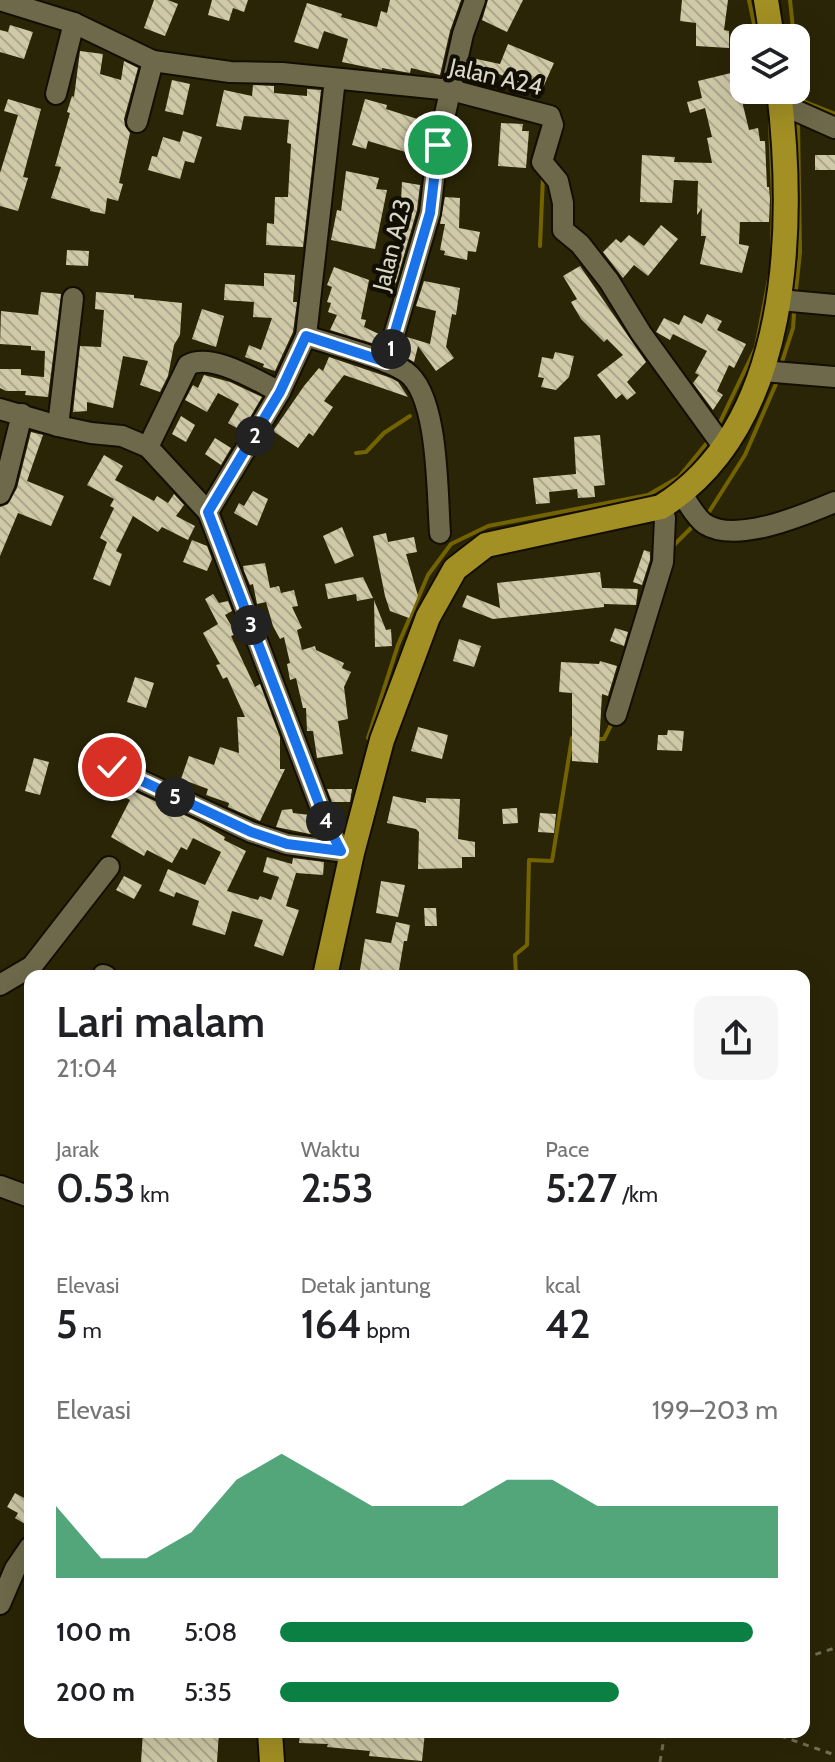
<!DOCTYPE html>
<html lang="id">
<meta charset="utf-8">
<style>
:root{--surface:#fff;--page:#f6f6f6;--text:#202124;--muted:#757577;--accent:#0b8043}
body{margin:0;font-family:Cabin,sans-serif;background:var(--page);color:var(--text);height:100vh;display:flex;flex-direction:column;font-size:30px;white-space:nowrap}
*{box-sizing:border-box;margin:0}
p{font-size:26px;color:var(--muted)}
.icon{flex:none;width:44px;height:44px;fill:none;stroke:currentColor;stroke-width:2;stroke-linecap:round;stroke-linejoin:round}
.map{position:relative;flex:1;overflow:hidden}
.side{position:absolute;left:24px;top:970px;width:786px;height:768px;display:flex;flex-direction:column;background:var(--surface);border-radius:16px;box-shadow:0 8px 32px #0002}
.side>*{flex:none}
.controls{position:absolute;left:730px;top:24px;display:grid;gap:16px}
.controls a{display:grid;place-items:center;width:80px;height:80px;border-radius:16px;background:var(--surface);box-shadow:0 8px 32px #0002;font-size:40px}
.pin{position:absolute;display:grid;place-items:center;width:68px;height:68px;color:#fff;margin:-34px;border:4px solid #fff;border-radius:50%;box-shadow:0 2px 8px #0007}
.km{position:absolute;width:40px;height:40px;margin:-20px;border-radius:50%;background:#222;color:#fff;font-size:22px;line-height:40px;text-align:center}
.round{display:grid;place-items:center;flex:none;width:84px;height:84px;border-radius:16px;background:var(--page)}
.head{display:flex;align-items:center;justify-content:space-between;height:136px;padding:0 32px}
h1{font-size:44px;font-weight:600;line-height:60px}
.stats{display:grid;grid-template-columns:repeat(3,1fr);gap:12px;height:136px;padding:8px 32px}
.stats div{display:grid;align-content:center}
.stats b{font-size:40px;font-weight:600}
.stats small{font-size:22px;font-weight:400}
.stats p{font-size:22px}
.chart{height:224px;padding:16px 32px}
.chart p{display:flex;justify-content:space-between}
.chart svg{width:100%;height:144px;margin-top:8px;fill:var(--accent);opacity:.7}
ul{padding:0 32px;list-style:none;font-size:26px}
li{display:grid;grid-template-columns:128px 96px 1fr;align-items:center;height:60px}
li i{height:20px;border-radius:10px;background:var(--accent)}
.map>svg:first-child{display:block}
</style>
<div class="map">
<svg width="835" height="1762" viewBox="0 0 835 1762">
<defs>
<pattern id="building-back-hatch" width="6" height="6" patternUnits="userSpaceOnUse" patternTransform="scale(2)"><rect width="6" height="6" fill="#cfc9a7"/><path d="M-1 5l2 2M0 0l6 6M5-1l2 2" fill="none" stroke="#aca78c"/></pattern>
</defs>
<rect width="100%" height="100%" fill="#2b2507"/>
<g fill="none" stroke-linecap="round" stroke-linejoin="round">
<!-- stream -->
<g stroke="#736401" stroke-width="4">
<path d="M749,0L757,38"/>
<path d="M790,0L794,38"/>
<path d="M796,56L798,100"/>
<path d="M766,90L769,105"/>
<path d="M798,99L835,114"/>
<path d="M770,122L773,201L772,253"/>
<path d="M540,246L543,176"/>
<path d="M796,290L800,252L798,124"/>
<path d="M782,362L793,328L794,313"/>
<path d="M720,422L756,347L770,274"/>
<path d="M356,453L366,452L384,433L410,416"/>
<path d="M709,512L745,455L776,384"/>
<path d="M672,547L692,527"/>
<path d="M368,738L398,645L428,575L451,544L488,526L648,495L679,477L710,439"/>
<path d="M597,739H604L613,721"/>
<path d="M516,976L515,955L527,945L529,860L552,861L572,738"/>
</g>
</g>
<!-- building -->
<g fill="url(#building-back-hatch)">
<path d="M154,0H168L178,4L165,36L144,28Z"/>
<path d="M212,0H248L244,12L233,8L229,21L208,15Z"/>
<path d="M390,0H461L450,31L440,75L411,68L410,73L382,68V70L376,69L342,62L348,39L324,31L318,49L294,42L307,3L342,14L341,17L377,27L381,11L387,13Z"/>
<path d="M488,0H523L507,32L482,20Z"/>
<path d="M682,0H728L724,30L729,31V48L696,46V23L680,21Z"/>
<path d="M10,25L33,32L24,59L0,52V30L8,32Z"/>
<path d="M508,44L554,63L540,94L508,83L510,79L488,69L484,85L467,81L472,58L500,64Z"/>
<path d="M80,51L103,54L100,74L121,80L124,61L138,68L124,119L125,126L130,133L119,183L123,184L118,201L107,198L105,214L90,211V209L51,198L61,167L55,166L70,113L67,112L72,96L74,97Z"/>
<path d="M735,72L749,130L758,128L760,141H765L767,187H769L770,199L769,222H740L739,244L749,246L742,273L700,264L706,236H701L702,208L697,215L698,181L674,180L672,203L640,202L642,155L675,157L674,162L712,163L707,138L712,137L705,108L690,113L687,102L702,98L698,81Z"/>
<path d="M172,80L190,84L183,115L165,111Z"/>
<path d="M253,85L274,86V93L307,96V89L321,90L303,247L266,245L267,223L274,224L275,197H288L291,144L287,143L289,120L244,116L241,130L216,126L224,90L252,96Z"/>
<path d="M8,99L41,109L23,177L28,178L18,211L0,206V173L18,115L4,111Z"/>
<path d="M365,99L387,105L386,109L430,123L424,154L410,150L409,153L368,141L366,149L352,145Z"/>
<path d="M501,123L523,124L522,131H529L526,168L498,166Z"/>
<path d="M183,131L202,137L194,163L185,161L180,179L148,170L152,156L157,157L163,137L180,142Z"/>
<rect x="815" y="155" width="20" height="15"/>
<path d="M346,171L379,178L376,189L387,190L375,249L331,240L337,210L341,211Z"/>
<path d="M402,182L420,185L417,210L396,283L388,280L395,255L398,256Z"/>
<path d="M445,197L460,198L459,228L480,232L476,252L468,251L467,260L444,255L445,251L440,250L445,224H440Z"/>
<path d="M661,225L678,239L648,276L634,265L623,278L603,252L616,239L621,243L629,235L644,246Z"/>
<path d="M67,250L89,251L88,266L66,265Z"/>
<path d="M580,266L646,362L627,382L636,393L627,400L622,394L616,399L597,375L623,355L607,339L604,342L581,319L571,302L577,299L563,276Z"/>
<path d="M334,267L369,280L361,319L366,320L364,327L381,335L378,345L330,330L337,315L328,312L331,303L327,302L332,287L327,285Z"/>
<path d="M264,273L295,275L293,302H297L293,332L275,371L263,367L264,364L245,357L249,345L261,350L272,318L253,317L254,302L224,300L225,284L264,286Z"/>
<path d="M424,281L460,288L456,315L452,314L446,347L454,358L436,371L418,346L414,362L402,355L407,337L430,344L436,311L416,306Z"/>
<path d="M41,292L61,294L48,397L25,395L26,391H6L0,388V369H21V375L44,377L45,351L31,350V346L0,344L1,311L38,315Z"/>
<path d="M96,292L134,295V298L182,303L180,335L174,345L168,376L160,392L140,385L148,361L123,356L113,408L87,402V411L73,412L80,346L101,347L104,310L95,309Z"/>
<path d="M202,309L224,316L216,347L192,339Z"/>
<path d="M707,314L722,321L717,330L746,344L734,368L729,365L717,391L723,395L713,410L693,383L699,375L695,373L707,351L673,334L670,340L656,332L664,318L679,325L684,315L702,324Z"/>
<path d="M555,352L574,356L569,377L556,390L541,387L544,378L538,377L542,357L553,359Z"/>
<path d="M329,357L391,378L398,382L408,397L344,375L324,401L333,407L313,436L309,433L298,448L273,431L304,386L319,368L323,371Z"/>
<path d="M204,375L230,382L262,397L242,431L228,423L239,404L218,393L207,412L185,400L193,385L198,388Z"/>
<path d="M181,416L195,425L186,442L172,434Z"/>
<path d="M31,432L43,435L27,481L64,496L51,526L18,513L0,556V507L8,504L17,488Z"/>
<path d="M600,435L605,485L594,486L595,497L578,498L577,489L549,492L550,503L536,504L533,478L576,474L574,437Z"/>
<path d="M215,438L231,448L221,465L205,454Z"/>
<path d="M104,455L123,466L115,480L154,501L157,496L168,503L174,494L184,505L176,516L195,526L188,540L162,527L158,532L133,516L116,551L122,554L110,586L93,579L107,542L100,538L114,508L110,506L114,499L87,485Z"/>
<path d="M253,491L268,499L257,526L234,513L239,503L244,506Z"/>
<path d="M342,527L354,556L335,564L323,536Z"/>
<path d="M386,533L388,542L414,537L417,552L406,554L418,596L409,618L390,611L385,596L373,536Z"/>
<path d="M192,540L207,546L212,559L207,571L183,562Z"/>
<path d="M644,550L650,552V560L642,585L633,582Z"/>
<path d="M265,563L270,588L279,586L281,593L294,590L298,606L292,607L302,628L297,630L302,650L315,646L316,650L344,663L342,668L351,672L344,687L348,719L338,721L343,754L317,758L313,731H307L306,708H303L296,678L290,680L287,664L290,663L284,637L280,639L273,626L266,602L257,604L253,584L250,585L244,571L243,566Z"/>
<path d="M600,572L602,588L638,589L636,605L604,604V607L493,619L462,607L467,595L500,608L497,583Z"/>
<path d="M363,577L373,598L357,601L356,594L328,599L325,584Z"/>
<path d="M213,594L219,603L228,601L232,611L225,615L236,634L231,636L255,687L260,684L280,737V769H285L260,821L228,807L229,803L206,795L208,789L181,779L189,756L214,765L220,747L239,753L237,717H245L227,677L223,679L216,665L220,664L203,633L218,624L205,599Z"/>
<path d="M374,600L386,630L391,629L392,646L375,647Z"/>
<path d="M615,628L628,632L624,646L610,641Z"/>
<path d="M459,639L481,646L474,667L453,661Z"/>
<path d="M600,661L617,666L608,696L602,694L598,763L572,761V693L559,692L561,662L599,664Z"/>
<path d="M135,677L154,683L146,708L127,702Z"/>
<path d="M418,727L448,735L442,759L411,751Z"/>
<path d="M668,730L684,731L682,751L657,750L658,735H667Z"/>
<path d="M34,758L49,762L40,795L25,791Z"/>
<path d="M108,779L201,823L225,837L224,840L246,851L227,891L258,900L260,896L271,900L279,877L263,872L267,857L292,864L293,858L324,862L323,875L296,873L286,906L299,910L283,956L254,946L263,920L232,911L225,935L192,925L199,901L176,892L174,897L159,891L168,869L205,885L221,852L193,838L187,850L181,847L172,863L147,850L144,856L111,837L130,800L104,787Z"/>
<path d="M327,789H352L350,802H332Z"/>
<path d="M393,796L426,803V798L460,799L458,839L475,842V857H462V868L418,869L419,832L416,829L387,823Z"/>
<path d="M517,808L518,823L503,824L502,809Z"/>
<path d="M292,809L293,813L310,815L315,835L276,827L282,810Z"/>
<path d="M540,813L556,814L554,833L538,832Z"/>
<path d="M124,876L142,885L134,899L116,890Z"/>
<path d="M381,881L405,885L398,917L376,913Z"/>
<path d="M424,908H436L437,926H425Z"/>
<path d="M396,922L410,925L407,941H404L398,976H359L365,939L391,943Z"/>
<path d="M30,1492V1527L15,1518L18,1513L7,1507L15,1493L26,1499Z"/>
<path d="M143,1732H219L217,1762H141Z"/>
<path d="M300,1732H425L422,1761L369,1756L370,1751L327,1747L328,1744L299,1743Z"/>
</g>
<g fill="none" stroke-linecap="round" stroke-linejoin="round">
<!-- minor casing -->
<g stroke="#130e00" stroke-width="24">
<g id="minor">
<path d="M0,0L74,23L153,61L230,72L282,73L451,90L550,116L553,125L542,162L558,181L563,203V230L580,244L609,281L641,333L725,449"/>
<path d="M56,94L74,23"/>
<path d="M781,104L835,128"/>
<path d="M137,122L153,61"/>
<path d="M780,300L835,305"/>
<path d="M306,336C333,345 385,358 406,372C439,395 437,494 440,533"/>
<path d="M386,362L430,213L438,145L463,34L475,0"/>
<path d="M761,371L835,377"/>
<path d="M0,409L58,426L91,433L122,436L148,447L208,512L326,822L341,851"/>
<path d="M58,426L73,298"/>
<path d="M148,447L188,365C212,352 257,381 280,392"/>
<path d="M0,494L5,483L22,414"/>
<path d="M682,494C688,503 696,518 705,524C736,544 804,515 835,502"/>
<path d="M208,512L280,392L306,336L335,79"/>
<path d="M616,715L663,562L665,518L661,507"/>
<path d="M112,767L251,832L287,844L352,853"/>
<path d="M103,975L106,976"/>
<path d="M0,985L32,966L109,867"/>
<path d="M0,1186L30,1197"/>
<path d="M0,1604L15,1569L30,1547"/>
</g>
</g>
<!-- highway casing -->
<g stroke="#130e00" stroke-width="28">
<g id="highway">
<path d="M766,0L772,38"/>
<path d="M325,976L352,853L382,740L428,617L455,569L486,545L661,507C792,425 795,227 779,90"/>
<path d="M270,1732L272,1762"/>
</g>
</g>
<!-- path -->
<g stroke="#726d55" stroke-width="3" stroke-dasharray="6 6" stroke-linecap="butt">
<path d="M804,1658L835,1648"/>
<path d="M769,1732L835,1755"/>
<path d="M660,1762L665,1732"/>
</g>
<!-- minor -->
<use href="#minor" stroke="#6e694a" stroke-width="20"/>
<!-- highway -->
<use href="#highway" stroke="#a29024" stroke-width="24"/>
</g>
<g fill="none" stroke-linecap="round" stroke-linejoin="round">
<!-- route casing -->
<g stroke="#fff" stroke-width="16">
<path id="route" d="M112,767L251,832L287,844L341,851L326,822L208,512L280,392L306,336L386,362L430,213L438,145"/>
</g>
<!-- route -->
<use href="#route" stroke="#1a73e8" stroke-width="10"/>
</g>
<g text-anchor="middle" stroke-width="8" stroke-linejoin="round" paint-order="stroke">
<!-- street labels -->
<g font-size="24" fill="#dad7c6" stroke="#110e04">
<text transform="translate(496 77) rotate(13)" y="8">Jalan A24</text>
<text transform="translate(392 245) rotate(-76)" y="8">Jalan A23</text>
</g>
</g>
</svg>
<div class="controls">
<a><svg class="icon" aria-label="layers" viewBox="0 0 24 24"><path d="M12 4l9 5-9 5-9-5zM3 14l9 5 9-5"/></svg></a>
</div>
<div class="pin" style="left:438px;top:145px;background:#1e9e55"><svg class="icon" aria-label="arrive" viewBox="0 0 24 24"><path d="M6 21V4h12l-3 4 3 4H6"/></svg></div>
<div class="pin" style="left:112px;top:767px;background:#d93025"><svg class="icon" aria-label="check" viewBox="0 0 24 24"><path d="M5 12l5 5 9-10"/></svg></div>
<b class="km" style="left:391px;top:349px">1</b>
<b class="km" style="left:255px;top:436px">2</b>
<b class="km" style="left:251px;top:625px">3</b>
<b class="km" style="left:326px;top:821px">4</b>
<b class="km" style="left:175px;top:797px">5</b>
<section class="side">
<div class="head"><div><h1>Lari malam</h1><p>21:04</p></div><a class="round"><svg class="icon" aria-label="share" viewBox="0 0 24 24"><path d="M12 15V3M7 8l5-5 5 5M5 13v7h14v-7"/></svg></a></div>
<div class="stats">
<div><p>Jarak</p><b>0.53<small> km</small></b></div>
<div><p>Waktu</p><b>2:53</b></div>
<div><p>Pace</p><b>5:27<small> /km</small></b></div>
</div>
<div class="stats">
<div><p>Elevasi</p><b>5<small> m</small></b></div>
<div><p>Detak jantung</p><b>164<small> bpm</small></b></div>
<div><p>kcal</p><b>42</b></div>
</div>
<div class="chart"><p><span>Elevasi</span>199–203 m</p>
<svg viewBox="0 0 160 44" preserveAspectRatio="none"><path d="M0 44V22L10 38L20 38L30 30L40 14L50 6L60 14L70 22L80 22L90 22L100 14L110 14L120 22L130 22L140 22L150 22L160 22V44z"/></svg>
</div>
<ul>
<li><b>100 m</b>5:08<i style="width:95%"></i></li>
<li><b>200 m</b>5:35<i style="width:68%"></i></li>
</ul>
</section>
</div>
